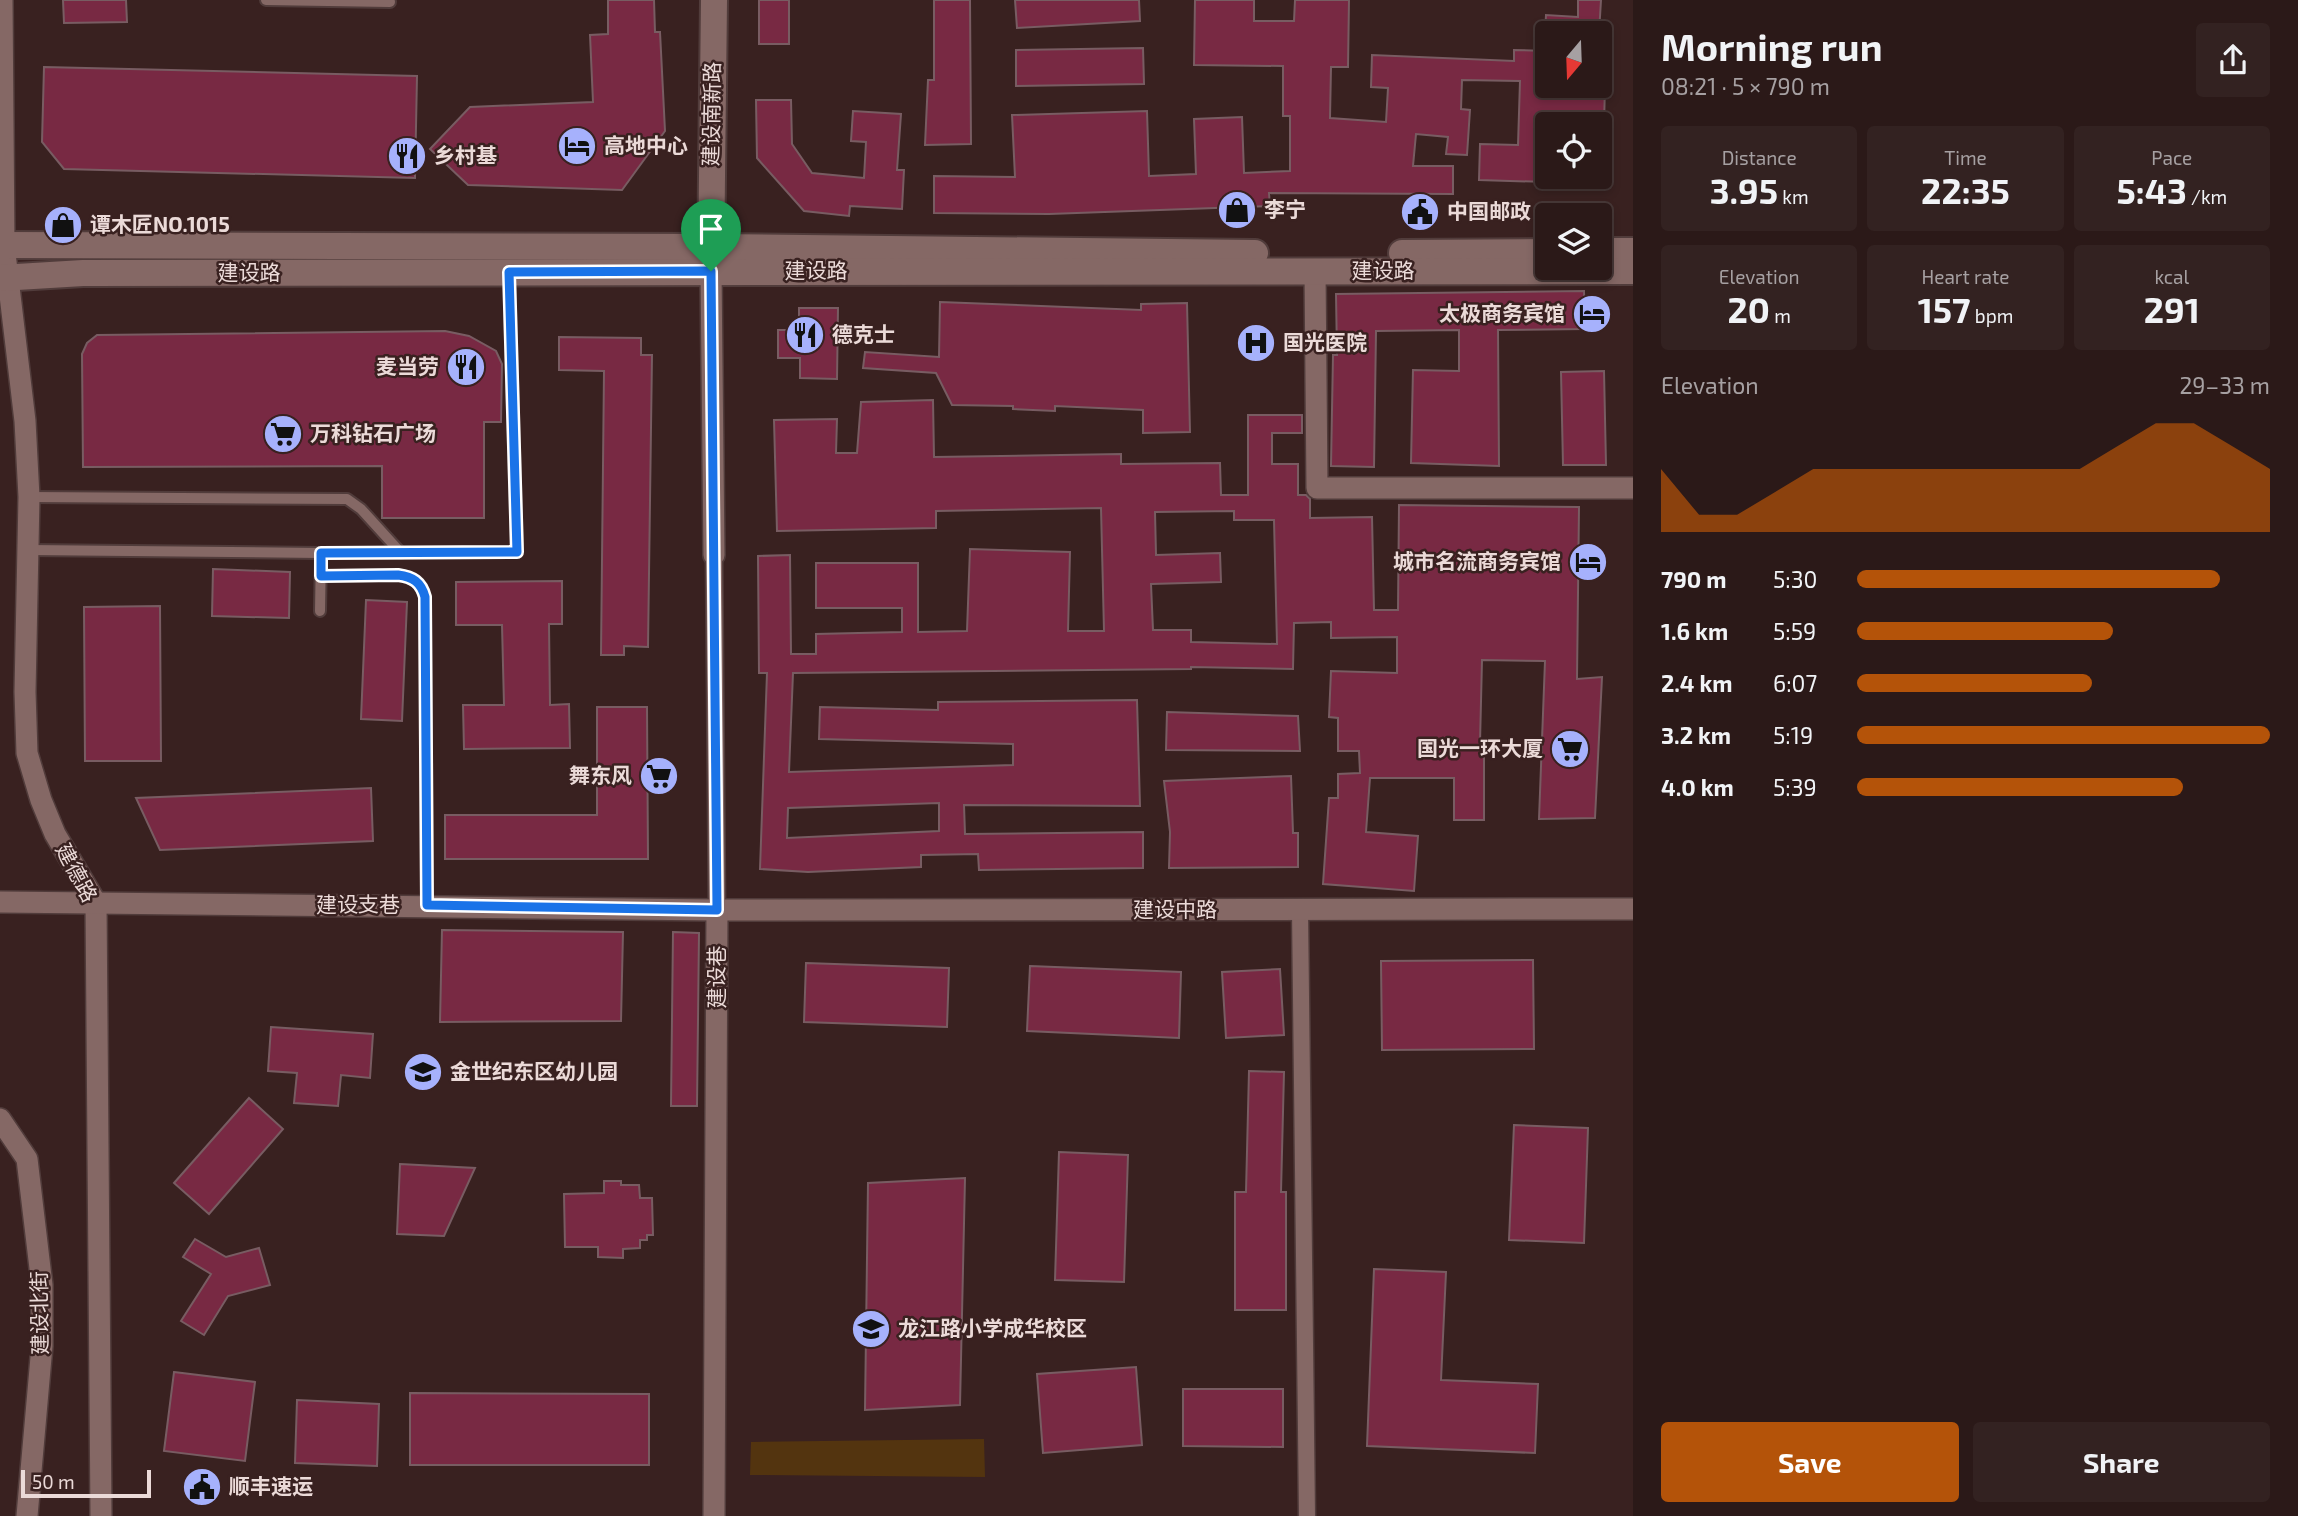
<!DOCTYPE html>
<meta charset="utf-8">
<style>
:root{--surface:#2b1918;--page:#332221;--text:#f1f3f6;--muted:#a6a0a2;--line:#473837;--accent:#b45309}
body{margin:0;font-family:"Exo 2","Noto Sans SC",sans-serif;background:var(--page);color:var(--text);height:100vh;display:flex;flex-direction:column;font-size:26px;white-space:nowrap}
*{box-sizing:border-box;margin:0}
p{font-size:23px;color:var(--muted)}
.icon{flex:none;width:38px;height:38px;fill:none;stroke:currentColor;stroke-width:2;stroke-linecap:round;stroke-linejoin:round}
.map{position:relative;flex:1;overflow:hidden}
.drawer{display:flex;flex-direction:column;background:var(--surface);width:665px}
.drawer>*{flex:none}
.needle{width:46px;rotate:199deg}
.controls{position:absolute;left:1535px;top:21px;display:grid;gap:14px}
.controls a{display:grid;place-items:center;width:77px;height:77px;border-radius:7px;background:var(--surface);box-shadow:0 4px 10px #0003,0 0 0 2px var(--line);font-size:35px}
.scale{position:absolute;left:21px;bottom:18px;width:130px;box-sizing:border-box;padding-left:7px;border:4px solid #ebdad8;border-top:0;font-size:19px;line-height:24px;white-space:nowrap;color:#ebdad8;-webkit-text-stroke:5px #392120;paint-order:stroke}
.pin{position:absolute;display:grid;place-items:center;width:60px;height:60px;color:#fff;margin:-72px -30px;border-radius:50% 50% 50% 0;rotate:-45deg;box-shadow:0 0 7px #0007}
.pin .icon{rotate:45deg}
.round{display:grid;place-items:center;flex:none;width:74px;height:74px;border-radius:7px;background:var(--page)}
.head{display:flex;align-items:center;justify-content:space-between;height:119px;padding:0 28px}
h1{font-size:38px;font-weight:700;line-height:52px}
.figures{display:grid;grid-template-columns:repeat(3,1fr);gap:10px;height:119px;padding:7px 28px}
.figures div{display:grid;align-content:center;border-radius:7px;background:var(--page);text-align:center}
.figures b{font-size:35px;font-weight:700}
.figures small{font-size:19px;font-weight:400}
.figures p{font-size:19px}
.chart{height:196px;padding:14px 28px}
.chart p{display:flex;justify-content:space-between}
.chart svg{width:100%;height:126px;margin-top:7px;fill:var(--accent);opacity:.7}
.action{display:flex;gap:14px;margin-top:auto;padding:14px 28px}
.action a{flex:1;height:80px;border-radius:7px;background:var(--accent);color:#fff;font-size:28px;font-weight:700;line-height:80px;text-align:center}
.action a+a{background:var(--page);color:var(--text)}
ul{padding:0 28px;list-style:none;font-size:23px}
li{display:grid;grid-template-columns:112px 84px 1fr;align-items:center;height:52px}
li i{height:18px;border-radius:9px;background:var(--accent)}
main{display:flex;flex:1;min-height:0}
.map>svg:first-child{display:block}
</style>
<main>
<div class="map">
<svg width="1633" height="1516" viewBox="0 0 1633 1516">
<rect width="100%" height="100%" fill="#392120"/>
<!-- green -->
<path fill="#53340f" d="M984,1439L985,1477L750,1475L751,1442Z"/>
<!-- building -->
<g fill="#782943" stroke="#785c62" stroke-width="2" fill-rule="evenodd">
<path d="M63,0H126L127,22L64,23Z"/>
<path d="M608,0H654L655,32H660L665,131L622,190L468,185L430,149L470,107L593,102L590,35L608,34Z"/>
<rect x="759" y="0" width="30" height="44"/>
<path d="M934,0H970L971,144L925,145L928,80H934Z"/>
<path d="M1015,0H1139L1140,21L1017,28Z"/>
<path d="M1195,0H1254V21H1294L1295,0H1349L1348,67H1331L1330,118L1386,122L1388,88L1371,87L1372,55L1514,61V50L1547,51V86H1605L1604,124H1547V182L1479,180L1480,144L1518,145L1520,81L1462,80L1461,109L1470,110L1467,155L1446,154L1448,137L1416,134L1413,166H1453V194L1269,193L1270,206L1049,214L934,213V176L1015,177L1012,115L1147,111L1149,176L1196,174L1194,119L1242,117L1244,173L1290,171V116H1283V66L1194,65Z"/>
<path d="M1578,0H1601L1599,33H1545L1546,15L1578,17Z"/>
<path d="M1143,48L1144,84L1016,86V50Z"/>
<path d="M44,67L417,76L415,178L64,169L42,142Z"/>
<path d="M756,100H791L792,144L812,173L864,178L866,142L851,141L853,111L901,114L897,170H904L902,209L850,206L849,216L804,211L757,158Z"/>
<path d="M1584,291L1585,329L1498,330L1499,466L1411,463L1413,370L1459,371V330L1376,331L1374,467L1331,466L1333,355H1337L1336,294Z"/>
<path d="M940,302L1141,310V304L1187,303L1190,432L1143,433V410L1055,406V411L1013,409V406L952,405L936,373L863,368L865,352L939,357Z"/>
<path d="M799,308H838L837,379L800,378V358H778V330H799Z"/>
<path d="M445,331L469,336L496,351L502,364L501,422H484V518H382V466L83,467L82,354L87,343L97,335Z"/>
<path d="M559,337L641,338V355H652L648,647L624,646V655H601L604,371L559,370Z"/>
<path d="M1604,371L1606,465H1563L1561,372Z"/>
<path d="M933,400L934,457L1121,454V464L1220,463L1221,495H1248V415H1302V433H1272V464H1298V495H1306L1310,499V518L1372,517L1374,610H1398L1399,505L1579,507L1577,679L1602,677L1595,818L1539,819L1545,661L1482,660L1480,743H1484V820H1454V778H1370L1366,832L1418,836L1414,891L1323,884L1329,798H1338V774L1360,773L1359,751H1338V718L1329,717L1331,671L1397,673V637L1331,638V622L1294,623L1293,669L1191,667V669L793,673L789,772L1013,765V744L819,739L820,707L938,710V702L1137,700L1140,806L964,805L965,834L1143,832V868L979,870L978,854L921,855V867L808,872L760,869L767,673H759L758,556L790,555L791,654H816V634L902,632V608H816V563H918V632L967,631L970,549L1070,552L1068,631H1104L1101,508L936,511V528L777,531L774,420L837,419L836,453H857L861,402ZM1234,511V520H1274L1277,644L1191,642V630H1153L1151,584L1221,582L1220,553L1156,555L1155,512ZM939,803V831L787,838L788,808Z"/>
<path d="M213,569L290,572L289,618L212,616Z"/>
<path d="M562,581V624H549L550,705L569,704L570,748L464,749L463,705H504L502,625H456V582Z"/>
<path d="M366,600L407,602L402,721L361,719Z"/>
<path d="M160,606L161,761H85L84,607Z"/>
<path d="M597,707H647L648,859H445V815H597Z"/>
<path d="M1167,712L1298,716L1300,751L1166,750Z"/>
<path d="M1291,776L1293,833H1298V867L1169,868L1170,832L1164,781Z"/>
<path d="M371,788L373,841L160,850L136,798Z"/>
<path d="M442,930L623,932L621,1021L440,1022Z"/>
<path d="M673,932L699,933L697,1106H671Z"/>
<path d="M1533,960L1534,1049L1382,1050L1381,961Z"/>
<path d="M806,963L949,968L947,1027L804,1022Z"/>
<path d="M1030,966L1181,972L1179,1038L1027,1031Z"/>
<path d="M1280,969L1284,1035L1226,1038L1222,972Z"/>
<path d="M271,1027L373,1034L370,1078L341,1075L338,1106L294,1103L297,1073L268,1071Z"/>
<path d="M1249,1071L1284,1072L1281,1192H1286V1310H1235V1192H1246Z"/>
<path d="M249,1098L283,1129L209,1214L174,1183Z"/>
<path d="M1514,1125L1588,1128L1584,1243L1509,1240Z"/>
<path d="M1059,1152L1128,1155L1124,1282L1055,1280Z"/>
<path d="M400,1164L475,1168L444,1236L397,1234Z"/>
<path d="M965,1178L960,1405L865,1410L868,1183Z"/>
<path d="M604,1181H621V1185H639L640,1198H652L653,1235H647V1240H640V1248L623,1249V1258L598,1257V1247H565L564,1194L604,1193Z"/>
<path d="M195,1239L226,1257L259,1248L270,1285L228,1296L204,1335L181,1321L211,1274L183,1257Z"/>
<path d="M1374,1269L1446,1272L1441,1380L1538,1384L1535,1453L1367,1446Z"/>
<path d="M1136,1367L1142,1445L1043,1453L1037,1374Z"/>
<path d="M174,1372L255,1382L245,1461L164,1451Z"/>
<path d="M1183,1389H1283V1447L1183,1446Z"/>
<path d="M410,1393L649,1394V1465H410Z"/>
<path d="M297,1400L379,1404L377,1466L295,1463Z"/>
</g>
<g fill="none" stroke-linecap="round" stroke-linejoin="round">
<!-- service casing -->
<g stroke="#513c3b" stroke-width="14">
<g id="service">
<path d="M266,0L390,2"/>
<path d="M29,497L347,499L361,509L401,553"/>
<path d="M28,550L321,553L517,552L509,274"/>
<path d="M321,576L398,575C413,577 422,582 425,597L427,906"/>
<path d="M320,611L321,553"/>
</g>
</g>
<!-- pedestrian casing -->
<g stroke="#513c3b" stroke-width="19">
<g id="pedestrian">
<path d="M714,555L717,910"/>
<path d="M1300,910L1307,1516"/>
</g>
</g>
<!-- minor casing -->
<g stroke="#513c3b" stroke-width="24">
<g id="minor">
<path d="M2,0L4,245L25,421L29,497L25,692L27,753L41,800L55,834L96,903L101,1516"/>
<path d="M711,271L714,555"/>
<path d="M1315,271L1317,488H1633"/>
<path d="M0,902L717,910L1633,909"/>
<path d="M0,1119L27,1159L42,1285V1346L27,1516"/>
<path d="M714,1516L717,910"/>
</g>
</g>
<!-- tertiary casing -->
<g stroke="#513c3b" stroke-width="30">
<g id="tertiary">
<path d="M0,245L711,247L1255,253"/>
<path d="M1600,251H1633"/>
<path d="M1402,253L1547,252"/>
<path d="M711,265L714,0"/>
<path d="M0,278L83,273L1633,271"/>
</g>
</g>
<!-- service -->
<use href="#service" stroke="#856865" stroke-width="10"/>
<!-- pedestrian -->
<use href="#pedestrian" stroke="#856865" stroke-width="16"/>
<!-- minor -->
<use href="#minor" stroke="#856865" stroke-width="21"/>
<!-- tertiary -->
<use href="#tertiary" stroke="#856865" stroke-width="26"/>
</g>
<g fill="none" stroke-linecap="round" stroke-linejoin="round">
<!-- route casing -->
<g stroke="#fff" stroke-width="14">
<path id="route" d="M711,271L717,910L427,905L425,597C421,582 413,577 398,575L321,576V553L517,552L509,272Z"/>
</g>
<!-- route -->
<use href="#route" stroke="#1a73e8" stroke-width="9"/>
</g>
<!-- icons -->
<defs>
<g id="hotel-disc" transform="scale(2.0125)"><circle r="9.5" fill="#a6b1fc" stroke="#392120"/><path d="M-6-4.5h1.5V1H6V5H4.5V3h-9V5H-6ZM-4 0a1.8 1.8 0 1 1 3.6 0ZM.5 0V-2.5h3Q6-2.5 6 0Z" fill="#111"/></g>
<g id="restaurant-disc" transform="scale(2.0125)"><circle r="9.5" fill="#a6b1fc" stroke="#392120"/><path d="M-5-6h1v4h1v-4h1v4h1v-4h1v5L-1.5 .5V6h-2V.5L-5-1ZM5-6V6H3V1.5H1.5Q1.5-4 5-6Z" fill="#111"/></g>
<g id="shop-disc" transform="scale(2.0125)"><circle r="9.5" fill="#a6b1fc" stroke="#392120"/><path d="M-5-2.5h2.3a2.7 3.5 0 0 1 5.4 0H5L5.5 6h-11ZM-1.5-2.5h3a1.5 2.3 0 0 0-3 0Z" fill="#111"/></g>
<g id="civic-disc" transform="scale(2.0125)"><circle r="9.5" fill="#a6b1fc" stroke="#392120"/><path d="M-.6-6.5H3V-4.5H.6V-3L4-1V1h2V6H-6V1h2V-1L-.6-3ZM-1.2 2.5V6h2.4V2.5Z" fill="#111"/></g>
<g id="hospital-disc" transform="scale(2.0125)"><circle r="9.5" fill="#a6b1fc" stroke="#392120"/><path d="M-5-5h3v3.5h4V-5h3V5h-3V1.5h-4V5h-3Z" fill="#111"/></g>
<g id="supermarket-disc" transform="scale(2.0125)"><circle r="9.5" fill="#a6b1fc" stroke="#392120"/><path d="M-6-5.5h2.5l.6 2H6L4.5 2H-2.5L-4.4-4H-6ZM-1.5 3.2a1.3 1.3 0 1 0 .1 0ZM3 3.2a1.3 1.3 0 1 0 .1 0Z" fill="#111"/></g>
<g id="school-disc" transform="scale(2.0125)"><circle r="9.5" fill="#a6b1fc" stroke="#392120"/><path d="M0-5L7-2L0 1L-7-2ZM-4 1L0 2.5L4 1V4Q0 6-4 4Z" fill="#111"/></g>
</defs>
<g fill-rule="evenodd">
<use href="#hotel-disc" x="577" y="146"/>
<use href="#restaurant-disc" x="407" y="156"/>
<use href="#shop-disc" x="1237" y="210"/>
<use href="#civic-disc" x="1420" y="212"/>
<use href="#shop-disc" x="63" y="225"/>
<use href="#hotel-disc" x="1592" y="314"/>
<use href="#restaurant-disc" x="805" y="335"/>
<use href="#hospital-disc" x="1256" y="343"/>
<use href="#restaurant-disc" x="466" y="367"/>
<use href="#supermarket-disc" x="283" y="434"/>
<use href="#hotel-disc" x="1588" y="562"/>
<use href="#supermarket-disc" x="1570" y="749"/>
<use href="#supermarket-disc" x="659" y="776"/>
<use href="#school-disc" x="423" y="1072"/>
<use href="#school-disc" x="871" y="1329"/>
<use href="#civic-disc" x="202" y="1487"/>
</g>
<g text-anchor="middle" stroke-width="5" stroke-linejoin="round" paint-order="stroke">
<!-- street labels -->
<g font-size="21" fill="#ebdad8" stroke="#392120">
<text transform="translate(712 114) rotate(-89)" y="7">建设南新路</text>
<text x="816" y="278">建设路</text>
<text x="1383" y="278">建设路</text>
<text x="249" y="280">建设路</text>
<text transform="translate(76 873) rotate(62)" y="7">建德路</text>
<text x="358" y="912">建设支巷</text>
<text x="1175" y="917">建设中路</text>
<text transform="translate(717 977) rotate(-90)" y="7">建设巷</text>
<text transform="translate(40 1313) rotate(-91)" y="7">建设北街</text>
</g>
<!-- poi labels -->
<g font-size="21" font-weight="bold" fill="#ebdad8" stroke="#392120" text-anchor="start">
<text x="604" y="153">高地中心</text>
<text x="434" y="163">乡村基</text>
<text x="1264" y="217">李宁</text>
<text x="1447" y="219">中国邮政</text>
<text x="90" y="232">谭木匠NO.1015</text>
<text x="1565" y="321" text-anchor="end">太极商务宾馆</text>
<text x="832" y="342">德克士</text>
<text x="1283" y="350">国光医院</text>
<text x="439" y="374" text-anchor="end">麦当劳</text>
<text x="310" y="441">万科钻石广场</text>
<text x="1561" y="569" text-anchor="end">城市名流商务宾馆</text>
<text x="1543" y="756" text-anchor="end">国光一环大厦</text>
<text x="632" y="783" text-anchor="end">舞东风</text>
<text x="450" y="1079">金世纪东区幼儿园</text>
<text x="898" y="1336">龙江路小学成华校区</text>
<text x="229" y="1494">顺丰速运</text>
</g>
</g>
</svg>
<div class="controls">
<a><svg class="needle" viewBox="-14 -14 28 28"><path d="M0-13l5 13h-10z" fill="#e53935"/><path d="M0 13l5-13h-10z" fill="#a6a0a2"/></svg></a>
<a><svg class="icon" aria-label="locate" viewBox="0 0 24 24"><circle cx="12" cy="12" r="6"/><path d="M12 2v4M12 18v4M2 12h4M18 12h4"/></svg></a>
<a><svg class="icon" aria-label="layers" viewBox="0 0 24 24"><path d="M12 4l9 5-9 5-9-5zM3 14l9 5 9-5"/></svg></a>
</div>
<div class="scale">50 m</div>
<div class="pin" style="left:711px;top:271px;background:#1e9e55"><svg class="icon" aria-label="arrive" viewBox="0 0 24 24"><path d="M6 21V4h12l-3 4 3 4H6"/></svg></div>
</div>
<section class="drawer">
<div class="head"><div><h1>Morning run</h1><p>08:21 · 5 × 790 m</p></div><a class="round"><svg class="icon" aria-label="share" viewBox="0 0 24 24"><path d="M12 15V3M7 8l5-5 5 5M5 13v7h14v-7"/></svg></a></div>
<div class="figures">
<div><p>Distance</p><b>3.95<small> km</small></b></div>
<div><p>Time</p><b>22:35</b></div>
<div><p>Pace</p><b>5:43<small> /km</small></b></div>
</div>
<div class="figures">
<div><p>Elevation</p><b>20<small> m</small></b></div>
<div><p>Heart rate</p><b>157<small> bpm</small></b></div>
<div><p>kcal</p><b>291</b></div>
</div>
<div class="chart"><p><span>Elevation</span>29–33 m</p>
<svg viewBox="0 0 160 44" preserveAspectRatio="none"><path d="M0 44V22L10 38L20 38L30 30L40 22L50 22L60 22L70 22L80 22L90 22L100 22L110 22L120 14L130 6L140 6L150 14L160 22V44z"/></svg>
</div>
<ul>
<li><b>790 m</b>5:30<i style="width:88%"></i></li>
<li><b>1.6 km</b>5:59<i style="width:62%"></i></li>
<li><b>2.4 km</b>6:07<i style="width:57%"></i></li>
<li><b>3.2 km</b>5:19<i style="width:100%"></i></li>
<li><b>4.0 km</b>5:39<i style="width:79%"></i></li>
</ul>
<div class="action"><a>Save</a><a>Share</a></div>
</section>
</main>
